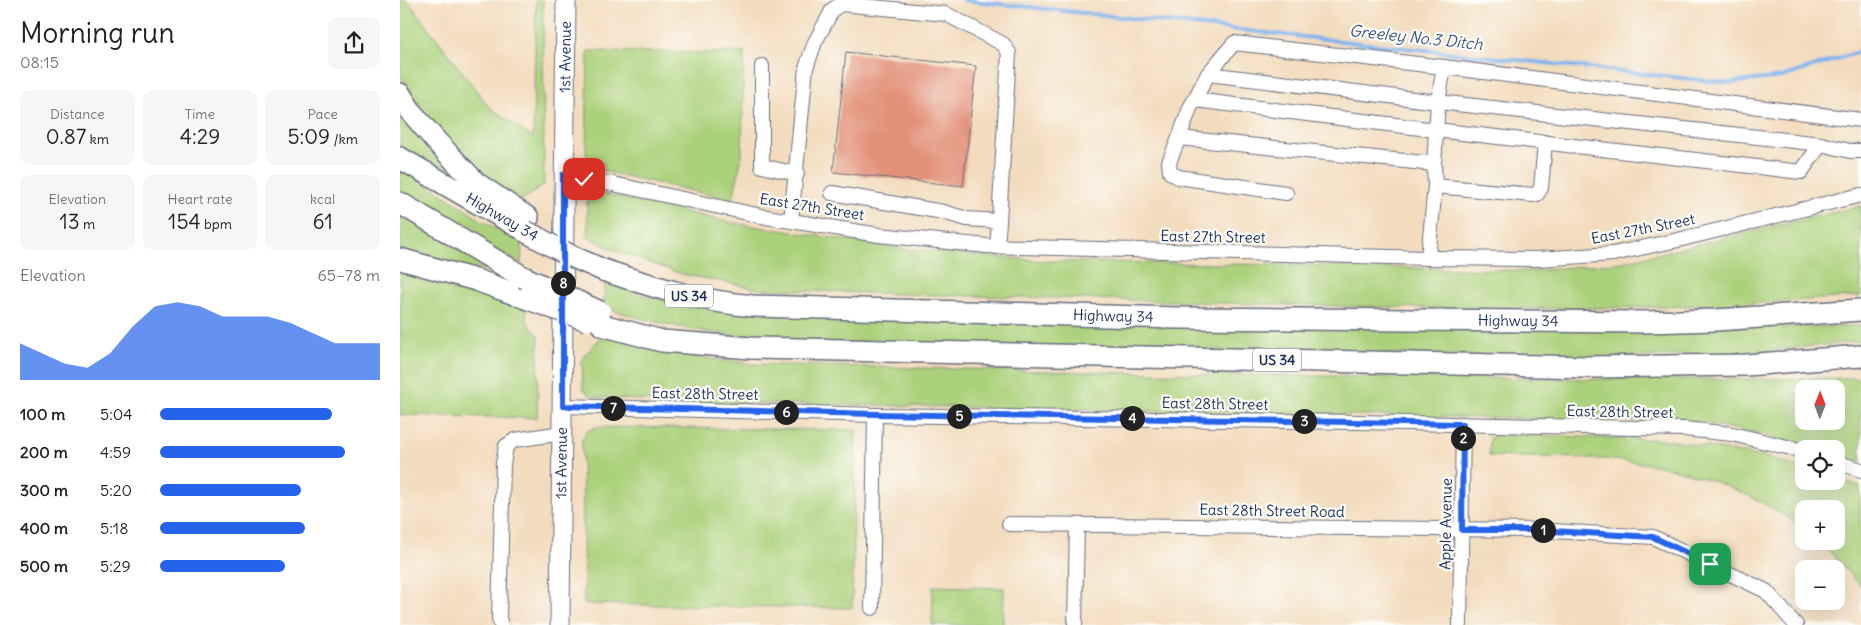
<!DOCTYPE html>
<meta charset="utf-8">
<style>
:root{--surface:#fff;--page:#f6f6f6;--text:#222;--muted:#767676;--accent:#2563eb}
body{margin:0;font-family:Delius,sans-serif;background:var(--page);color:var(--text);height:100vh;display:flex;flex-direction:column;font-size:19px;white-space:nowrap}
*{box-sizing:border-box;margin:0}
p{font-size:16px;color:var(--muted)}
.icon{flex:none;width:28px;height:28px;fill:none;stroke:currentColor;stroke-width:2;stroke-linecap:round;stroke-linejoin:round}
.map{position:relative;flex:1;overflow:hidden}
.side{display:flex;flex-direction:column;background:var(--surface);width:400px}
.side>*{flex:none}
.needle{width:32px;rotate:1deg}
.fabs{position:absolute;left:1395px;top:380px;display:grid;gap:10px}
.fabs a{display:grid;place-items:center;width:50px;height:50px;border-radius:10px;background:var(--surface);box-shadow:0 5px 20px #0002;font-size:25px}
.pin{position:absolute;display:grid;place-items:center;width:42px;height:42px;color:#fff;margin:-21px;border-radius:10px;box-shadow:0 2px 8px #0006}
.km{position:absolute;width:25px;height:25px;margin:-12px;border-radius:50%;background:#222;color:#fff;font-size:14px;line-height:25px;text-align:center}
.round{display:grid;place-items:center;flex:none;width:52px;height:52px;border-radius:10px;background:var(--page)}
.overview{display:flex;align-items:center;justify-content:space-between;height:85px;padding:0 20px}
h1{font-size:28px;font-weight:600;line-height:38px}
.metrics{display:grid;grid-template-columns:repeat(3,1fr);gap:8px;height:85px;padding:5px 20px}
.metrics div{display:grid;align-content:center;border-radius:10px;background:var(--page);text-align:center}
.metrics b{font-size:21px;font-weight:600}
.metrics small{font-size:14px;font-weight:400}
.metrics p{font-size:14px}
.chart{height:140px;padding:10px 20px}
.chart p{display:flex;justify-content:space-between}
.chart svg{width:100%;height:90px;margin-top:5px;fill:var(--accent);opacity:.7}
ul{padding:0 20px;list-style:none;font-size:16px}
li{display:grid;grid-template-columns:80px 60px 1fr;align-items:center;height:38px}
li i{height:12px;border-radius:6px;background:var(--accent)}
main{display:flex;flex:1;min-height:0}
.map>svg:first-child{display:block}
</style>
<main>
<section class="side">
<div class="overview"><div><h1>Morning run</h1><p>08:15</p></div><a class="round"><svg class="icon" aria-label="share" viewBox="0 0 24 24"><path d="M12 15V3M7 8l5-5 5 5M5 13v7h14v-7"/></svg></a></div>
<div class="metrics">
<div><p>Distance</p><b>0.87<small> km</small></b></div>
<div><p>Time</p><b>4:29</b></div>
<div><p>Pace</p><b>5:09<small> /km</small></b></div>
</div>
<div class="metrics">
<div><p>Elevation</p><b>13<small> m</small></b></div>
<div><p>Heart rate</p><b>154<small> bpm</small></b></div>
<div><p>kcal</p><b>61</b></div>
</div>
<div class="chart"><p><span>Elevation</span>65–78 m</p>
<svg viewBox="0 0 160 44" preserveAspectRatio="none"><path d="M0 44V26L10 31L20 36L30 38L40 31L50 18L60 8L70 6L80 8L90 13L100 13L110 13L120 16L130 21L140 26L150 26L160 26V44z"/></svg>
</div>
<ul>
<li><b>100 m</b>5:04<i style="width:78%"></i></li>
<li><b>200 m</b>4:59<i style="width:84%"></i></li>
<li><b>300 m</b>5:20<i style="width:64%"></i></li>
<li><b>400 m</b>5:18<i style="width:66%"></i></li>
<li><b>500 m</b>5:29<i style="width:57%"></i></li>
</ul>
</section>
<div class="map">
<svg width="1461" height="625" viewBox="0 0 1461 625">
<rect width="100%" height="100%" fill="#fdfcf7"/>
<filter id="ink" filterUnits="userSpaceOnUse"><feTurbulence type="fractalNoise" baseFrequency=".02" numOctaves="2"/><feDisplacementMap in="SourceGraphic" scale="10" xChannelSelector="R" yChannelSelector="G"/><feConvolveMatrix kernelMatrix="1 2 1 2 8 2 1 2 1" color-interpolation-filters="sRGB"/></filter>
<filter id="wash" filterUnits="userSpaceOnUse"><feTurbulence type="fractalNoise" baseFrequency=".0096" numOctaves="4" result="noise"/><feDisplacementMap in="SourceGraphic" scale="20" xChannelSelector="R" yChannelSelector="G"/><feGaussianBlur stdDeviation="1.12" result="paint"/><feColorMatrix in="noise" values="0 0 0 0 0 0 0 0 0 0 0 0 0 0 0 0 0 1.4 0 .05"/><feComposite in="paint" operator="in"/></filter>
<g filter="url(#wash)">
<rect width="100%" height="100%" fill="#f3dcbd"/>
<!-- green -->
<g fill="#acd17b" stroke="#64806c" fill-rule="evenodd">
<path d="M0,0H7L89,107L133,138L136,0H143L144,185L122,200L83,175L33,125L0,75Z"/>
<path d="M188,51L344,53L342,155L333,200L203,171L204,164L191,161L186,154Z"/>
<path d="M0,114L75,190L42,173L0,147Z"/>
<path d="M0,168L18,178L84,222L122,242L121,264L0,194Z"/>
<path d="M197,192L333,223L504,249L645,261L940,266L1133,271L1223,262L1461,206V296C1231,315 1000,309 769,301C633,297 496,295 360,289L282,274L216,251L188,237L187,202L190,198H197Z"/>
<path d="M0,213L63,250L86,268L75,272L0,249Z"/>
<path d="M0,271L34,279L126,309L127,322L139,336L137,418L0,415Z"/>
<path d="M205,280L240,294L290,306L1357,327L1461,326V341L1340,354L1185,358L367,341C311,333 256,325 203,307Z"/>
<path d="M203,335L262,352L352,364C721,373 1091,382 1461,378V463L1436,455V449H1412L1365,435L1298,422L254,401L192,397L183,389L182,358ZM1404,389H1436V421H1404Z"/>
<path d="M196,427L456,430L452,608L184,604L182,439L187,431Z"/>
<path d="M1098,434L1269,440L1365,457L1404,469V481H1436V479L1460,486L1461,586L1429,551L1418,541H1436V509H1404V529C1386,515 1366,504 1345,494C1307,477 1267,465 1225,461C1180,456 1134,458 1089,456L1090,438Z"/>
<path d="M533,586L604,588L603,625H532Z"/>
</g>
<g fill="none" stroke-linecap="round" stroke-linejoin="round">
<!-- stream -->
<path stroke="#7eb4ed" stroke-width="4" d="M564,0L1328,83L1382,77L1461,51"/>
</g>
<g id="blocks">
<!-- building -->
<path fill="#e29078" d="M446,52L576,66L563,186L433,172Z"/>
</g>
</g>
<g filter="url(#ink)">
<use href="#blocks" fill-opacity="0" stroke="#676c7f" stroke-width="1"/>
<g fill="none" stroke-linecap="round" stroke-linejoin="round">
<!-- minor casing -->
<g stroke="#676c7f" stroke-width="16">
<g id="minor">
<path d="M362,66V166L397,174"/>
<path d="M808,74L1038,102L1421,144L1450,151H1461"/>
<path d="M795,100L1036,130L1401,172L1421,144"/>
<path d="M779,138L769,162L770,172L778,177L886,193"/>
<path d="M1034,164L779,138L790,108L808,74L834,43L1044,67L1461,120"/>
<path d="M163,175L213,184L366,217L479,235L587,246L1028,258L1138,259L1213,254L1278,240L1461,195"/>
<path d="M1035,186L1133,195L1137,194L1141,188L1145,142"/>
<path d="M432,193L543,212L567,219L599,221L597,247"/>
<path d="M391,221L406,68L415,42L433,9L441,4L546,14L603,44L609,53L599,221"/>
<path d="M1028,258L1035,186L1034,164L1038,102L1044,67"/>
<path d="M163,406L475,415L959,422L1284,429L1332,434L1404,451"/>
<path d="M1436,462L1461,470"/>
<path d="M609,524L1136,530L1253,537L1366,591L1396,625"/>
<path d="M472,608L475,415"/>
<path d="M101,625L99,618L103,464L106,446L115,440L162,433"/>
<path d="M675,625L677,525"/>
<path d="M1060,625L1063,424"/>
</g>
</g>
<!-- major casing -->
<g stroke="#676c7f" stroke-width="21">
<g id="major">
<path id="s1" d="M160,625L166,0"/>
</g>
</g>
<!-- highway casing -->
<g stroke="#676c7f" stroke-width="24">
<g id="highway">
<path d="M0,94L12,113L36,141L76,183L128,218"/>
<path d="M0,158L119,227"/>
<path d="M0,203L123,277"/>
<path d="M0,259L76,280L126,298"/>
<path id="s2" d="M203,270C254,287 298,301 353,306L777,318L1245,322L1316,320L1461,310"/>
<path d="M202,325L262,341L351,348L1188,367L1346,365L1461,356"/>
</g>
</g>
<!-- minor -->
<use href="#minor" stroke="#fff" stroke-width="14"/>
<!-- major -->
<use href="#major" stroke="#fff" stroke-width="19"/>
<!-- highway -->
<use href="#highway" stroke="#fff" stroke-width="21"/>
<!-- highway-bridge casing -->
<g stroke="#676c7f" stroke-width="24" stroke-linecap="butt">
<g id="highway-bridge">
<path d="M125,231L171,256L203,270"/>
<path d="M123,277L200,312"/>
<path d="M126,298L187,320"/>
</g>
</g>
<!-- highway-bridge -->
<use href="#highway-bridge" stroke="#fff" stroke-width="21"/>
</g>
</g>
<g fill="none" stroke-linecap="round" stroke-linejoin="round" filter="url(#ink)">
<!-- route casing -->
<g stroke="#fff" stroke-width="10">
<path id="route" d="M184,179L163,175V406L475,414L1063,424L1062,530H1136L1253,537L1310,564"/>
</g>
<!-- route -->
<use href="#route" stroke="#2563eb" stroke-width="6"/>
</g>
<g text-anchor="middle" stroke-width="4.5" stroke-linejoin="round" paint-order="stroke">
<!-- shield labels -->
<g fill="#fdfcf7" stroke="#5f6c8c" stroke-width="1">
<rect x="265" y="284.5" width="48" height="23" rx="4"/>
<rect x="853" y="348.5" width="48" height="23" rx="4"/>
</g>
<g font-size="14" font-weight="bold" fill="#1b2f5e">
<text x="289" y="301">US 34</text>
<text x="877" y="365">US 34</text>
</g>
<!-- street labels -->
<g font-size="15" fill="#1b2f5e" stroke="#fdfcf7">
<text dy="5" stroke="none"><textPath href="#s1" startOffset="568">1st Avenue</textPath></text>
<text transform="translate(412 207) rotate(9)" y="5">East 27th Street</text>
<text transform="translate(102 217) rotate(30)" y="5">Highway 34</text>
<text transform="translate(1243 229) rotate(-11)" y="5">East 27th Street</text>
<text transform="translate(813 237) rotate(1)" y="5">East 27th Street</text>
<text dy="5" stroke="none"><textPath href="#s2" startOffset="515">Highway 34</textPath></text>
<text dy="5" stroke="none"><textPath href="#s2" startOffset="920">Highway 34</textPath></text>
<text transform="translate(305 394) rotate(1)" y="5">East 28th Street</text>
<text transform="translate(815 404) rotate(1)" y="5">East 28th Street</text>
<text transform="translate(1220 412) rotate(1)" y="5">East 28th Street</text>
<text dy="5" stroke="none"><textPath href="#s1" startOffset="162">1st Avenue</textPath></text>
<text transform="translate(872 511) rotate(1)" y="5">East 28th Street Road</text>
<text transform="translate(1046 524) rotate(-89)" y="5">Apple Avenue</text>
</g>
<!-- water labels -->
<g font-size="16" font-style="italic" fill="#395789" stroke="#fdfcf7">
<text transform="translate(1016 37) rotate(6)" y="6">Greeley No.3 Ditch</text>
</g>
</g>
</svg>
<div class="fabs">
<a><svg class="needle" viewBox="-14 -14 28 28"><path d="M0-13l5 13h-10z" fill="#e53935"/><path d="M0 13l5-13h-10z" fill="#767676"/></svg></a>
<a><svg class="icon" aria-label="locate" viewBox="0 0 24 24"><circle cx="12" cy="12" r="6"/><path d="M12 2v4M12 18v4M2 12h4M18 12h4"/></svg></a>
<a>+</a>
<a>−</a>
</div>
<div class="pin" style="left:1310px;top:564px;background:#1e9e55"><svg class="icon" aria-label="arrive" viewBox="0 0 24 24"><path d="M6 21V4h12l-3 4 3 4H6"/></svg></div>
<div class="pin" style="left:184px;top:179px;background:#d93025"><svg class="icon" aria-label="check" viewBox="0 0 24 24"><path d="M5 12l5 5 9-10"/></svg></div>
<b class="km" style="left:1143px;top:530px">1</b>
<b class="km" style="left:1063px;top:438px">2</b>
<b class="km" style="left:904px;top:421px">3</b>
<b class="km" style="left:732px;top:418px">4</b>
<b class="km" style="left:559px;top:416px">5</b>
<b class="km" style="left:386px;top:412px">6</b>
<b class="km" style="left:213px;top:408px">7</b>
<b class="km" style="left:163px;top:283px">8</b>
</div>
</main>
